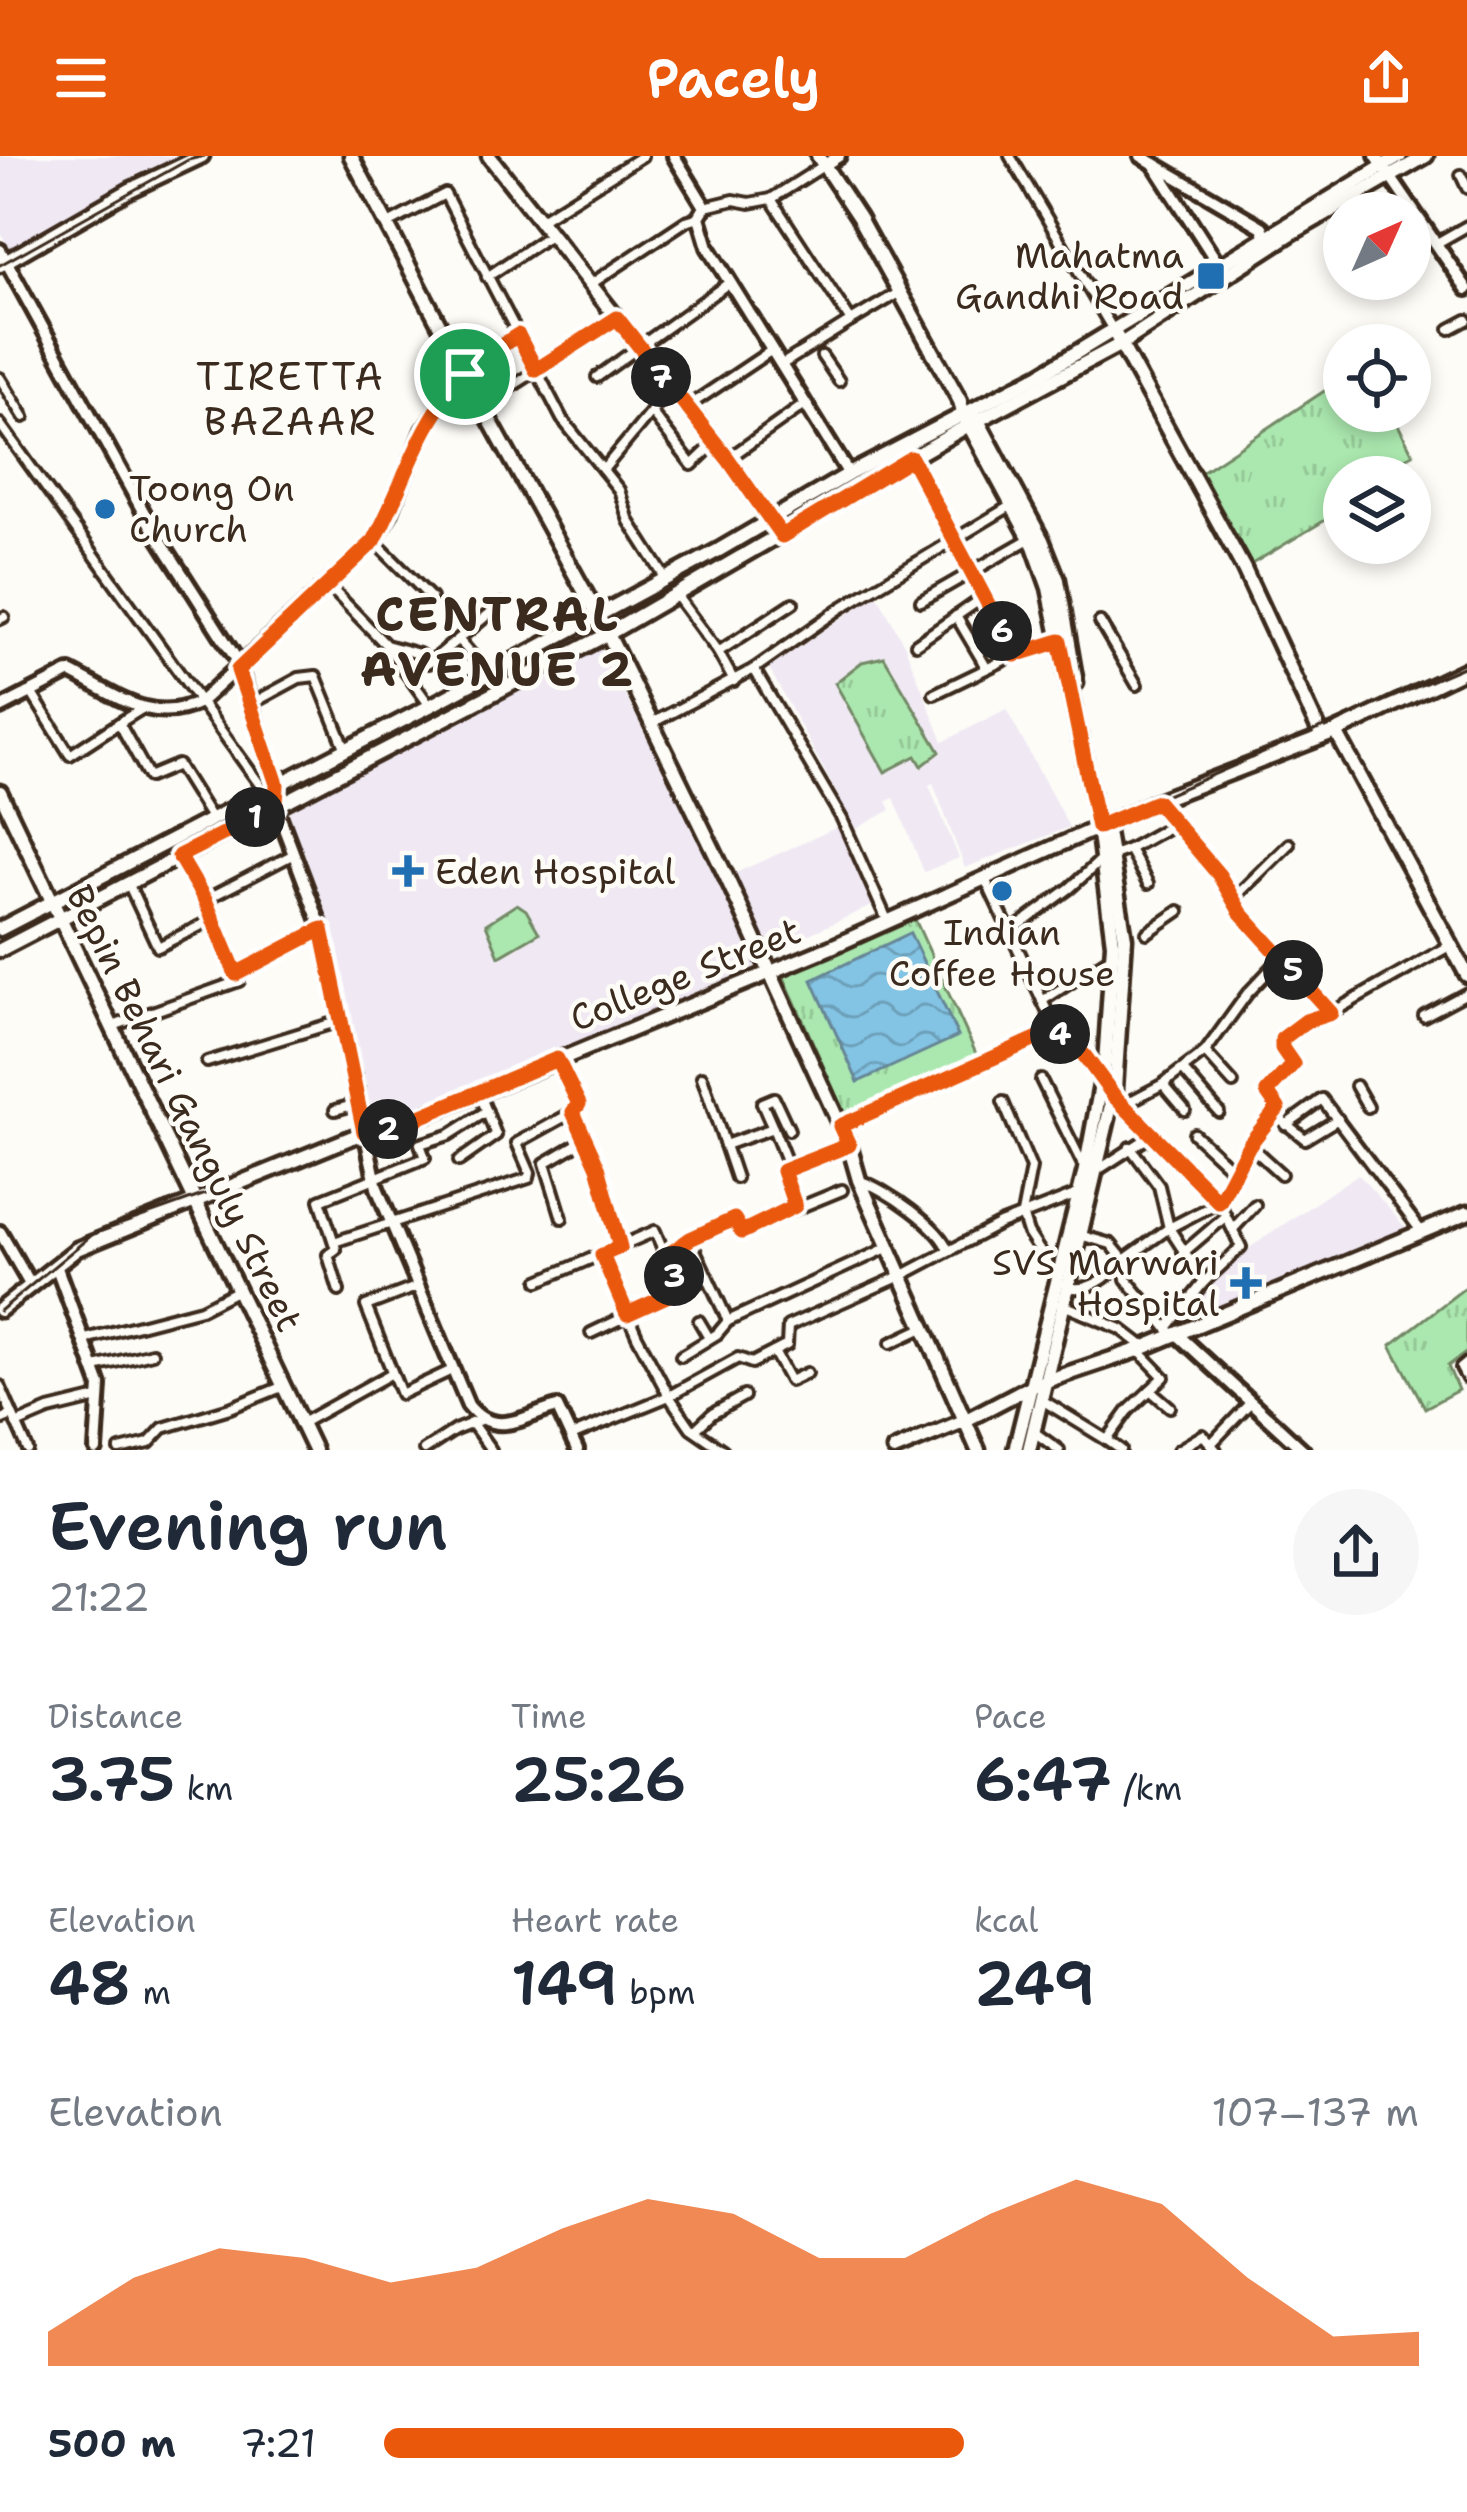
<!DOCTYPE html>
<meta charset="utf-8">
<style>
:root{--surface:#fff;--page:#f6f6f7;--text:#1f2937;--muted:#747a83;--accent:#ea580c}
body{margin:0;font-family:"Shantell Sans",sans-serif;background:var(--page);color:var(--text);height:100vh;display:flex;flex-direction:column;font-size:45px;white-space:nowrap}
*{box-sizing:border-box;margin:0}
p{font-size:39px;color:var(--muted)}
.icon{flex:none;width:66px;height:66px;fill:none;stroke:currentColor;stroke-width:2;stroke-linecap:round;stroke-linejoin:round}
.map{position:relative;height:1294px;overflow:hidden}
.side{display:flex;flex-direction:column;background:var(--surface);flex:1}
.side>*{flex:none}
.needle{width:78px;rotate:45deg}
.controls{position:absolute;left:1323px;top:36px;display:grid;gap:24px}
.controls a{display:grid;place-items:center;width:108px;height:108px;border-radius:50%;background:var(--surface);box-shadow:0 6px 18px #0003;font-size:60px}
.pin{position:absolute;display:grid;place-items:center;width:102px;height:102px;color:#fff;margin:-51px;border:6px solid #fff;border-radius:50%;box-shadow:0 3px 12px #0007}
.km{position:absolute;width:60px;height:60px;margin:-30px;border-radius:50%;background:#222;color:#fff;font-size:33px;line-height:60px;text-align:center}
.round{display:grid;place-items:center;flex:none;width:126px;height:126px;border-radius:63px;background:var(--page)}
.summary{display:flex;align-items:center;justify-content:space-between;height:204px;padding:0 48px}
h1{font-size:66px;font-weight:600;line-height:90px}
.stats{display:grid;grid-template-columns:repeat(3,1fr);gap:18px;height:204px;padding:12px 48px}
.stats div{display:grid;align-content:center}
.stats b{font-size:60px;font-weight:600}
.stats small{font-size:33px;font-weight:400}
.stats p{font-size:33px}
.chart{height:336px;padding:24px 48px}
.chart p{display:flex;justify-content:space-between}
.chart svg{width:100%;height:216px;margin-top:12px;fill:var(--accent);opacity:.7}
ul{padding:0 48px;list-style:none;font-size:39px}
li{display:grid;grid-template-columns:192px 144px 1fr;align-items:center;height:90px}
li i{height:30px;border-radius:15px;background:var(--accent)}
header{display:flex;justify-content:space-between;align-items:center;height:156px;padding:0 48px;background:var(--accent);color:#fff;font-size:54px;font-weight:600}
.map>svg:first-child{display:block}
</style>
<header><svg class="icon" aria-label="menu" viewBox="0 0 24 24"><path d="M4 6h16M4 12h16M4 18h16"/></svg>Pacely<svg class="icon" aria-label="share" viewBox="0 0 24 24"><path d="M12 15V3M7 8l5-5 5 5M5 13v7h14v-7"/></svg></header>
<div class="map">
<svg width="1467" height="1294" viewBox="0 0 1467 1294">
<defs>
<pattern id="park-tufts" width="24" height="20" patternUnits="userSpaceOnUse" patternTransform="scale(3)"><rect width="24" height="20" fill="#abe8af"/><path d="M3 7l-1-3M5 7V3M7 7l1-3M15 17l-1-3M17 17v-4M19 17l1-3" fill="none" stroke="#94c796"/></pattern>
<pattern id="water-waves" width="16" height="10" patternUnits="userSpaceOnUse" patternTransform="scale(3)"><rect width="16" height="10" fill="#83c3e4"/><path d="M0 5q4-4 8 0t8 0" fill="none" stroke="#6c9fb8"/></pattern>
</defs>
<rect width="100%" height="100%" fill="#fdfcf7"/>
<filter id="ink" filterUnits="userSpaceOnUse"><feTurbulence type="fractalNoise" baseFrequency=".00833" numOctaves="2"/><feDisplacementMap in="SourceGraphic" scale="24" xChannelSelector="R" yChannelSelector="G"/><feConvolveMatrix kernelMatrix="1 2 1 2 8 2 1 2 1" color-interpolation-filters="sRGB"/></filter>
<g filter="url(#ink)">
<!-- built -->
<g fill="#f0e9f4">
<path d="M0,0H204L11,96L0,75Z"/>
<path d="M877,438L905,490L943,586L1006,553L1069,671L965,712L933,627L929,629L959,702L924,716L894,642L887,645L891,654L856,673L769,512Z"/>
<path d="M598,487L763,807L410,957L366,970L320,762L277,653Z"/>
<path d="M840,670L876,748L767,797L731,719Z"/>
<path d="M1358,1018L1406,1072L1191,1163H1177L1252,1090Z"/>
</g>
<!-- park -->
<g fill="url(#park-tufts)" stroke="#738966" stroke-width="3">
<path d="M1344,222V255H1391L1413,298L1384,312L1389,321H1344V353L1250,409L1200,317Z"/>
<path d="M884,501L940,596L922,610L916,600L885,616L835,527L862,506Z"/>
<path d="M517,748L526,754L539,777L499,800L486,768Z"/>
<path d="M913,759L978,902L846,961L782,817Z"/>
<path d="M1467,1130V1196L1448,1210L1458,1234L1425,1252L1391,1189Z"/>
</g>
<!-- water -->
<path fill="url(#water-waves)" stroke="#668695" stroke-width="3" d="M910,777L958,880L858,926L812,824Z"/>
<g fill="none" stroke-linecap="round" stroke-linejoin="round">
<!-- minor casing -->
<g stroke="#3b2a1e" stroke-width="16">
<g id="minor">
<path d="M1010,0L1113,174"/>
<path d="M1461,19L1467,32"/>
<path d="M771,43L851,165L900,136"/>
<path d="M705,51L734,44L750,47L771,43L823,10"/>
<path d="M540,64L642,0"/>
<path d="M388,68L445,38L562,263L619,334L629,365L666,423"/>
<path d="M1437,87L1467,70"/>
<path d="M487,121L551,78"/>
<path d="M591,128L686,65L699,61"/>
<path d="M1450,173L1467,164"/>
<path d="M822,200L839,225"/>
<path d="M781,209L851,165"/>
<path d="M466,217L518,179"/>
<path d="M597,221L730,126"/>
<path d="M0,222L24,261"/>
<path d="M483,249L617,163"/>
<path d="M687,251L772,194"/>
<path d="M651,256L692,309L715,287"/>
<path d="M0,268L276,651"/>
<path d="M729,302L805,248"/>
<path d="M911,303L1015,499"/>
<path d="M603,314L670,233"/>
<path d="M374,385L431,442"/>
<path d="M328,429L386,489L419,498L429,507L501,448"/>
<path d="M676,439L718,496"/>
<path d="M921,445L1029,383"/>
<path d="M956,460L986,511"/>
<path d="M0,463L4,461"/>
<path d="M1100,466L1137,529"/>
<path d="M459,484L488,518"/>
<path d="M916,488L984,441"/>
<path d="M387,490L430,550"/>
<path d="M754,513L842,663L887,764"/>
<path d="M734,525L718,496L793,447"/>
<path d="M31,536L70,599L119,567L149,621L178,609L211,662"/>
<path d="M934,538L1015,499L1059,485"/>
<path d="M251,548L299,522L316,520L346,594"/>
<path d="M119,567L143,552"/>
<path d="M652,567L754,513L841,452L1012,349"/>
<path d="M1157,646L1219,719L1241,757L1331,857"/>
<path d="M985,723L1056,874L1103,921"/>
<path d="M1148,728L1129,693L1174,668"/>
<path d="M129,729L158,791L212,764"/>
<path d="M1233,743L1289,688"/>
<path d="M205,744L292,699"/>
<path d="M1010,776L1070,732L1102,703L1129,693"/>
<path d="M1147,777L1179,755"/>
<path d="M236,818L322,773"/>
<path d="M1042,845L1112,800"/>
<path d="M1424,860L1467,837"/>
<path d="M113,870L239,825L205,744L179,700"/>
<path d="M1205,896L1233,927"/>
<path d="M558,904L579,948L573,956L598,1011L620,1091"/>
<path d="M207,906L343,864"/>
<path d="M1183,914L1219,956"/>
<path d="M702,921L736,1022"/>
<path d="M1041,924L1085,1013"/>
<path d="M1163,928L1185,954"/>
<path d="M1356,930L1368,951"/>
<path d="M1113,939L1219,1046L1241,1091L1204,1126L1167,1172"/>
<path d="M1003,946L1031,1012L1022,1058L1028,1077L1056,1120"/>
<path d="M1123,949L1163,928L1205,896L1247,838L1282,801"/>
<path d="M335,954L360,947"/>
<path d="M1273,957L1305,983L1338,963"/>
<path d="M841,969L1056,874"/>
<path d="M1286,969L1322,943L1421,1075"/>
<path d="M773,972L762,947L774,942L789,974"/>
<path d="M1194,978L1234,1015"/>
<path d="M725,989L773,972L789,1012"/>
<path d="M1249,989L1281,1018"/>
<path d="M1130,991L1159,1030L1169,1072L1204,1126"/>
<path d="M459,1005L496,979L479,936"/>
<path d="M1098,1014L1152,979"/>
<path d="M861,1025C884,1032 942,1072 948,1095"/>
<path d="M795,1050L783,1015L849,989"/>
<path d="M562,1062L545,1007L586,983"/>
<path d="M1233,1073L1255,1049"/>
<path d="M690,1083L728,1165"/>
<path d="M334,1086L529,1022L530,1017L517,987L573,956"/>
<path d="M1183,1097L1225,1061"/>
<path d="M602,1099L637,1180L669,1240L691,1272L723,1294"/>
<path d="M665,1101L690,1083L733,1063L742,1075L842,1034"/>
<path d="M539,1125L655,1075L680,1134"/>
<path d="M416,1131L366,1150L401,1238L452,1214"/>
<path d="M1067,1131C1089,1137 1108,1121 1124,1104L1111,1088L1083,1080"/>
<path d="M339,1135L328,1099L336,1093L320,1044L425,1002L420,988L449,979L487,955"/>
<path d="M1061,1148L1121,1173L1143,1190"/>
<path d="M699,1165L709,1182"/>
<path d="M591,1177L707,1122"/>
<path d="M1173,1179L1126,1123L1124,1104L1169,1072L1219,1046L1249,989L1278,952L1267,936L1293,908L1283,892L1282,882L1307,865L1331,857L1451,789"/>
<path d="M85,1183L201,1153L238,1134"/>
<path d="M891,1187L923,1172"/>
<path d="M774,1196L790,1225L807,1217"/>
<path d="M681,1200L717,1178L728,1165L889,1091"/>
<path d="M1467,1207L1461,1212L1467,1223"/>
<path d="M95,1211L152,1197"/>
<path d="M0,1230L28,1294"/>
<path d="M1150,1234L1170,1251"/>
<path d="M1042,1244L1107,1284"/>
<path d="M0,1264L12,1259"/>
<path d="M471,1266L491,1294"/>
<path d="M302,1267L392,1217"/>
<path d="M16,1268L49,1254L98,1242"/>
<path d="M696,1273L712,1258L744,1240"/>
<path d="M1034,1276L1059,1294"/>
<path d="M571,1280L669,1240L738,1202L752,1207L787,1189L788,1170L903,1119L1000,1068L1080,1037"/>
<path d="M1211,1288L1250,1247"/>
<path d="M120,1294L149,1287L163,1272L230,1252L284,1230"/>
<path d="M424,1294L455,1274L480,1264"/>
<path d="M1121,1294L1107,1284L1128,1255L1164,1221L1138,1194"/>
<path d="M1178,1294L1203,1279L1216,1294"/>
</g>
</g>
<!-- tertiary casing -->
<g stroke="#3b2a1e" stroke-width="20">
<g id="tertiary">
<path d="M674,0L705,51L699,61L708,91L849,318"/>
<path d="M1141,0L1262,71L1269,88"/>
<path d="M1376,0L1467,133"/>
<path d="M1154,8L1222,114"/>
<path d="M823,10L839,0"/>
<path d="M0,94L150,368L237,504L276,628V651L322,773L377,1032L468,1249C495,1283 522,1261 557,1251L577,1294"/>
<path d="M0,552L70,516C114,538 151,570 200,546L374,385L390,358L423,274L465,218"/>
<path d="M0,1076L31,1130"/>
<path d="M57,1112L100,1229L96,1294"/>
<path d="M1177,1178L1303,1294"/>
</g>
</g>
<!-- secondary casing -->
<g stroke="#3b2a1e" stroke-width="21">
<g id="secondary">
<path d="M351,0L482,250L608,478L726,720L849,989L859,1024L978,1294"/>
<path d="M489,0L728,303L782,380"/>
<path d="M0,109L130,34L202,0"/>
<path d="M1113,174L1244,413L1322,581"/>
<path d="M1336,576L1467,819"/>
<path d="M0,636L314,1294"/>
<path d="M0,1154L77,1093L365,976L394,972L829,792L1157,645L1336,576L1467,513"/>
<path d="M894,1294L966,1264L1031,1230L1138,1194L1467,1057"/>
</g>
</g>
<!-- primary casing -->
<g stroke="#3b2a1e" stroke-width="21">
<g id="primary">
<path d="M818,0L859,62L960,245L964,260L1034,390L1049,432L1098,671L1113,787L1105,908L1085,1014L1015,1294"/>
<path d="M974,257L1042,384L1058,424L1076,527"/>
<path d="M0,773L430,550L719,394L849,318L1041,218L1400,0"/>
<path d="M0,794L608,478L960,274L1121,188L1292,77L1426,0"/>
<path d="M1029,1294L1115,933L1125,782L1106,670"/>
</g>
</g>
<!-- minor -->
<use href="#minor" stroke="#fdfcf7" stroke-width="8"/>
<!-- tertiary -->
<use href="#tertiary" stroke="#fdfcf7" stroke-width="10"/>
<!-- secondary -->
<use href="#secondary" stroke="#fdfcf7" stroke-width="12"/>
<!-- primary -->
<use href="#primary" stroke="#fdfcf7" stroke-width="12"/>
<!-- tram -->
<g stroke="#3b2a1e" stroke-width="3">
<path d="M0,109L188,4L204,0"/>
<path d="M1127,656L1467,509"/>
<path d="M1098,671L1105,668"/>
<path d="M0,1155L93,1078L214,1035"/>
</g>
</g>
</g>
<g fill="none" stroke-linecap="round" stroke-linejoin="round" filter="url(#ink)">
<!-- route casing -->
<g stroke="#fff" stroke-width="24">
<path id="route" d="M617,162L728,303L782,380L911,302L1015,499L1060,485L1098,671L1157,646L1219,719L1241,757L1331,857L1306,865L1282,883V892L1293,908L1267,936L1278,952L1249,989L1219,1046L1114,940L1084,899L1056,874L840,970L849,989L783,1015L795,1050L742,1076L734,1063L690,1083L665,1101L680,1134L627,1158L602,1099L620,1091L598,1011L573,956L579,948L557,903L394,972L364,976L322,773L236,818L205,744L179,700L276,651L277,628L238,514L374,385C421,295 423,237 518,179L536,214Z"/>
</g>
<!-- route -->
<use href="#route" stroke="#ea580c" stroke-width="15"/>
</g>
<!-- markers -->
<g fill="#1f6fb2" stroke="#fdfcf7" stroke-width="4.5">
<rect x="1196" y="105" width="30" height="30" rx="6"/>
<circle cx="105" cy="353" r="12"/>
<path d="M402 697h12v12h12v12h-12v12h-12v-12h-12v-12h12z"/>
<circle cx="1002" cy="735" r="12"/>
<path d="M1240 1109h12v12h12v12h-12v12h-12v-12h-12v-12h12z"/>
</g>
<g text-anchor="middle" stroke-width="9" stroke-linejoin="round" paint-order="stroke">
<!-- poi labels -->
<g font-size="36" fill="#3b2a1e" stroke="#fdfcf7" text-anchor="end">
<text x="1184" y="112">Mahatma<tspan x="1184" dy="41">Gandhi Road</tspan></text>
<text x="129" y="345" text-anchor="start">Toong On<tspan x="129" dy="41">Church</tspan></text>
<text x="435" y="728" text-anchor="start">Eden Hospital</text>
<text x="1002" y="789" text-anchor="middle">Indian<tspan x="1002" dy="41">Coffee House</tspan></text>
<text x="1219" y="1119">SVS Marwari<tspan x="1219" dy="41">Hospital</tspan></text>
</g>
<!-- street labels -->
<g font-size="36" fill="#3b2a1e" stroke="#fdfcf7">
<text transform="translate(685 818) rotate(-22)" y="13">College Street</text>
<text transform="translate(185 952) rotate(64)" y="13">Bepin Behari Ganguly Street</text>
</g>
<!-- neighbourhood labels -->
<g font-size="39" letter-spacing="3" fill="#3b2a1e" stroke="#fdfcf7">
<text x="291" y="234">TIRETTA<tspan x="291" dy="45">BAZAAR</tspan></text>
</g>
<!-- district labels -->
<g font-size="48" font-weight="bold" letter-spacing="3" fill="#3b2a1e" stroke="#fdfcf7">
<text x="498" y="475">CENTRAL<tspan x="498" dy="55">AVENUE 2</tspan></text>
</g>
</g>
</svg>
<div class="controls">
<a><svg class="needle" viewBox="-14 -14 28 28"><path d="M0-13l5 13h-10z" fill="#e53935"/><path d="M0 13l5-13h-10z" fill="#747a83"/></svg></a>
<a><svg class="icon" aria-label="locate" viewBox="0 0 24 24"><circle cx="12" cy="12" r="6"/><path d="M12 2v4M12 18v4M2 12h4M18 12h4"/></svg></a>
<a><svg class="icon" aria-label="layers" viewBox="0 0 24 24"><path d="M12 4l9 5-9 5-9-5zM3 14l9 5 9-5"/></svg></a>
</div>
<div class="pin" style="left:465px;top:218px;background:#1e9e55"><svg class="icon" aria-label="arrive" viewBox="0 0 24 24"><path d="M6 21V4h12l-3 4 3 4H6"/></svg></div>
<b class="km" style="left:255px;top:661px">1</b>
<b class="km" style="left:388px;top:973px">2</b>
<b class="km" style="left:674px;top:1120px">3</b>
<b class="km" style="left:1060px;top:878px">4</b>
<b class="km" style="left:1293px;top:814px">5</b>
<b class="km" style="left:1002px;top:475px">6</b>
<b class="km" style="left:661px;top:221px">7</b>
</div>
<section class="side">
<div class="summary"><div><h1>Evening run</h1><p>21:22</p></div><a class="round"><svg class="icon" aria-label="share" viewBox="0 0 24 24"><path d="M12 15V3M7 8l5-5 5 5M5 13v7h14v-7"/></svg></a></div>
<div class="stats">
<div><p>Distance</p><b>3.75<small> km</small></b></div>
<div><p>Time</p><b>25:26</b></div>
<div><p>Pace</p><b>6:47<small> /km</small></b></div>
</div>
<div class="stats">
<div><p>Elevation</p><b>48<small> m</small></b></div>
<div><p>Heart rate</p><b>149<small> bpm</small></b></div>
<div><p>kcal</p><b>249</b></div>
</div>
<div class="chart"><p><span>Elevation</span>107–137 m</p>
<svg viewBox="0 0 160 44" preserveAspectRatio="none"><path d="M0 44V37L10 26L20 20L30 22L40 27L50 24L60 16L70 10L80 13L90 22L100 22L110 13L120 6L130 11L140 26L150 38L160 37V44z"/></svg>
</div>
<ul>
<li><b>500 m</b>7:21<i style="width:56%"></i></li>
</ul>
</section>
